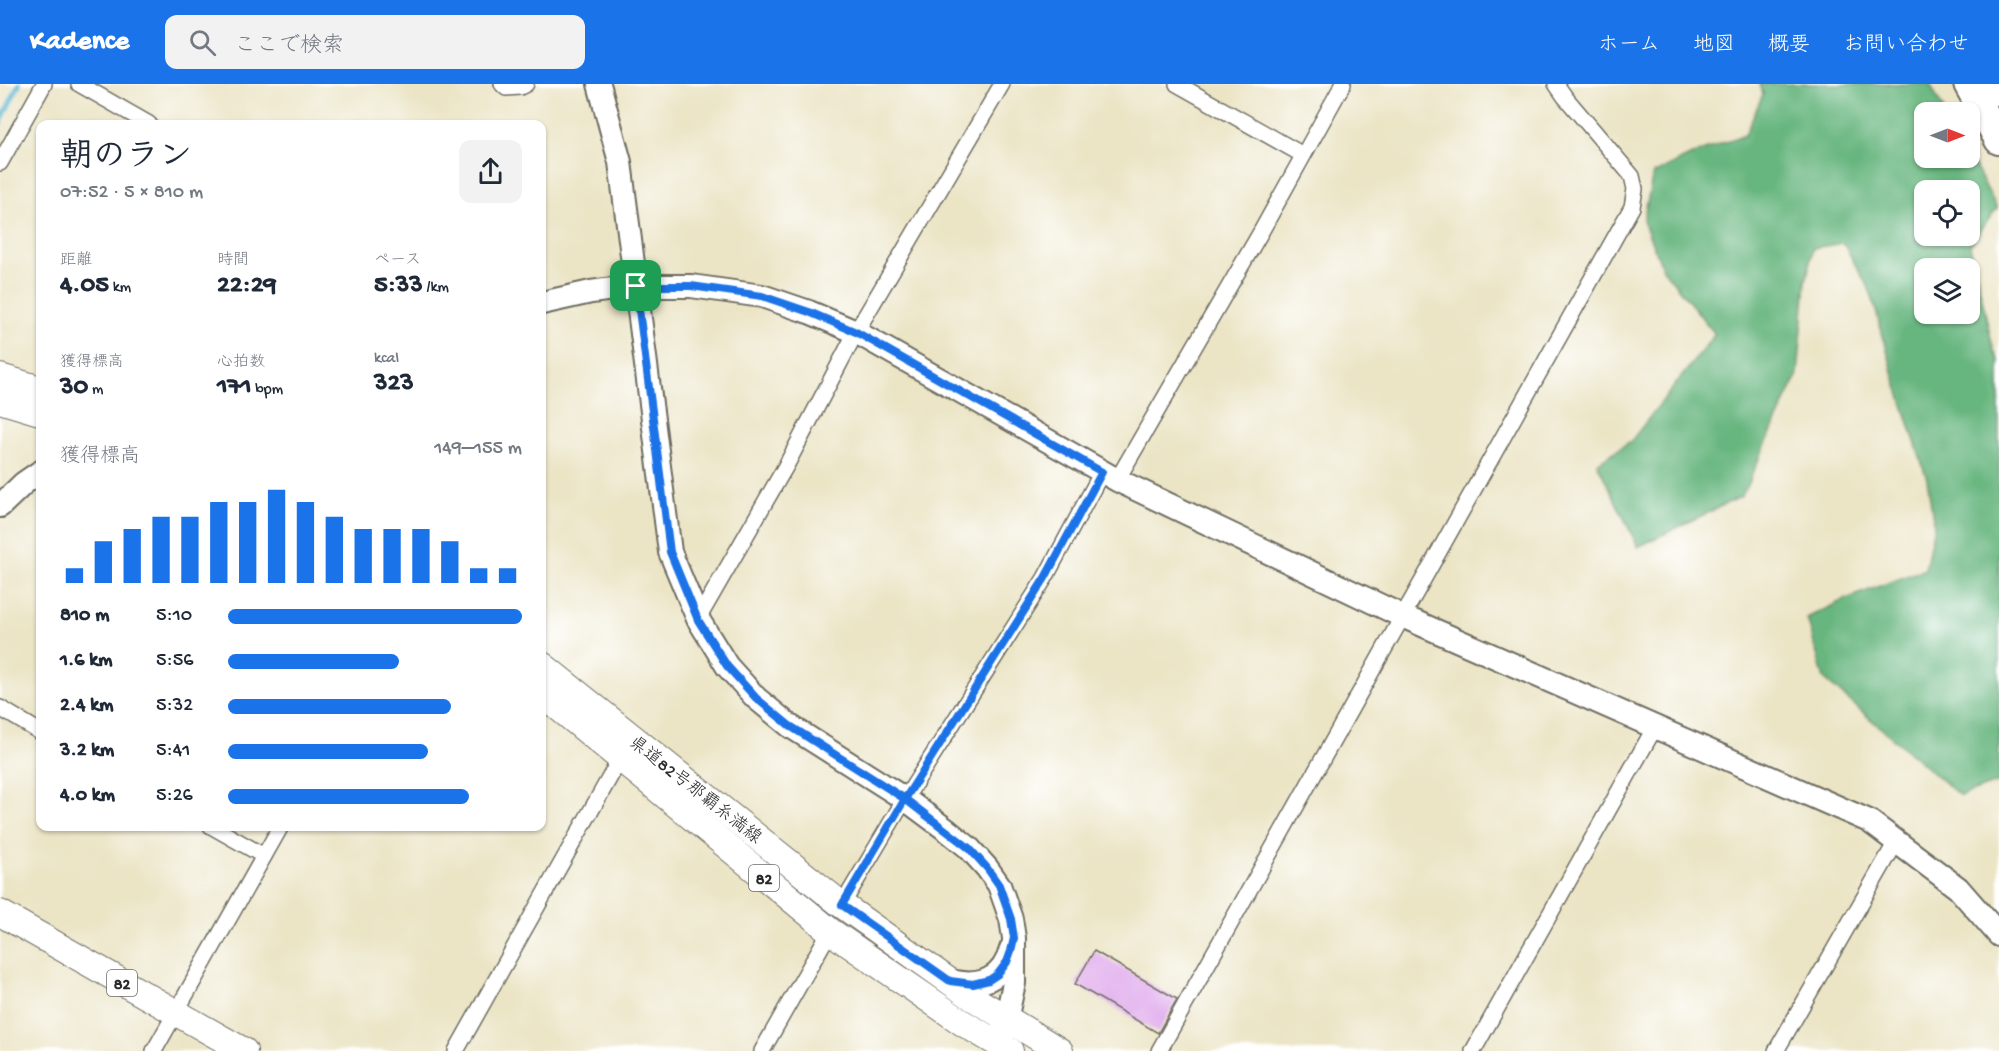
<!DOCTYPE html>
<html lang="ja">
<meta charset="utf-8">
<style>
:root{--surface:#fff;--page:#f2f2f3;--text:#1f2937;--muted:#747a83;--accent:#1a73e8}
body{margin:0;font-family:"Gochi Hand","Klee One",sans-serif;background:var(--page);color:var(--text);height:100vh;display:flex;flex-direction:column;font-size:22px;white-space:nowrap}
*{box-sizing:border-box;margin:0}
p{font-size:20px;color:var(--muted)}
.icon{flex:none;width:33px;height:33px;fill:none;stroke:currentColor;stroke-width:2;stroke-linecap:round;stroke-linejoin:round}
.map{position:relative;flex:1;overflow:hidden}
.sheet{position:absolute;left:36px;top:36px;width:510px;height:711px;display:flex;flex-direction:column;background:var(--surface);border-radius:12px;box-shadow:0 2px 4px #0004}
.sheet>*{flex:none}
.needle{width:39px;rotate:90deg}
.buttons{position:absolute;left:1914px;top:18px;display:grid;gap:12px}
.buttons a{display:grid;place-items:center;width:66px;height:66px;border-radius:12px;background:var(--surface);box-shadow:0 2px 4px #0004;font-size:30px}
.pin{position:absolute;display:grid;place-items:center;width:51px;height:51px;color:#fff;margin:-26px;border-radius:12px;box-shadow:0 3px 9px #0006}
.round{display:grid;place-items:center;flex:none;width:63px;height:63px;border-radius:12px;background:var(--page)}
.headline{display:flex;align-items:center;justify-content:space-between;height:102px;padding:0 24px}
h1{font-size:33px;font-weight:700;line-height:45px}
.figures{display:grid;grid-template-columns:repeat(3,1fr);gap:9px;height:102px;padding:6px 24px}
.figures div{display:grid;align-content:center}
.figures b{font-size:26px;font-weight:700}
.figures small{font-size:16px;font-weight:400}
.figures p{font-size:16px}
.chart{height:168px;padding:12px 24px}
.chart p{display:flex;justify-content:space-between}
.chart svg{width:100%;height:108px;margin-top:6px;stroke:var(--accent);stroke-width:6}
ul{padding:0 24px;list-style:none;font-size:20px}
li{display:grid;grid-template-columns:96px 72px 1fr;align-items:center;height:45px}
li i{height:15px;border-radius:8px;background:var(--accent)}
header{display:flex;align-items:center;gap:36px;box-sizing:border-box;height:84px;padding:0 30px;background:var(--accent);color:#fff}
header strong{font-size:28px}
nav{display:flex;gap:33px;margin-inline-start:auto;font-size:21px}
.search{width:420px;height:54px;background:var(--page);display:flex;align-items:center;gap:15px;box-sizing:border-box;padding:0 21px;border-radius:12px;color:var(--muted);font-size:22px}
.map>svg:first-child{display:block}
</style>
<header>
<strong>Kadence</strong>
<div class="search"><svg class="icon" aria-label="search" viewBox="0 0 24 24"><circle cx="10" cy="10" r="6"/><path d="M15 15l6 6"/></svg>ここで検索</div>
<nav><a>ホーム</a><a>地図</a><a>概要</a><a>お問い合わせ</a></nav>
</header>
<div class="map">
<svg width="1999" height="967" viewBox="0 0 1999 967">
<rect width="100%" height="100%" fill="#fff"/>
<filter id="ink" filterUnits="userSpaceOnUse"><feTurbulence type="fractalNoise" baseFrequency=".0167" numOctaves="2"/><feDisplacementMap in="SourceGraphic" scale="12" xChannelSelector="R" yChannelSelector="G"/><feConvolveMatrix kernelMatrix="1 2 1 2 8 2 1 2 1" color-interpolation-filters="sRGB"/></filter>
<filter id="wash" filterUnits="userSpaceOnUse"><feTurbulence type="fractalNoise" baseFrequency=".008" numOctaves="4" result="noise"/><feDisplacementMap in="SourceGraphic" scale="24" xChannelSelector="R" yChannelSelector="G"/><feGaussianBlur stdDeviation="1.35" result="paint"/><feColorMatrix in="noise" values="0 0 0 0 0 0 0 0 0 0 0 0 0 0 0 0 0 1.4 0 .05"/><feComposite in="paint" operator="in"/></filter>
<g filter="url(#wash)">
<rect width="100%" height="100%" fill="#ebe4c5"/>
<!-- forest -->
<path fill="#68b67f" stroke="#4a7055" stroke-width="1.5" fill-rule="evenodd" d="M1760,0H1930L1945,28H1924V74L1970,73L1997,124L1970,161L1994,268L1999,276V698L1960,712L1824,595L1807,534L1846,515L1925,485L1934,442L1927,395L1897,302L1871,209L1843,159L1813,164L1806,198L1798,290L1742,412L1638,463L1597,379L1631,357L1715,250L1663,185L1643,137L1653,90L1694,70L1745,51L1763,10ZM1924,106H1970V152H1924ZM1924,184H1970V230H1924Z"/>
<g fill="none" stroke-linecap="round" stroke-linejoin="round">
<!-- stream -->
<path stroke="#53b4d2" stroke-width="5" d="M0,39L19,0"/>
</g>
<g id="blocks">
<!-- building -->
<path fill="#e1aded" d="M1094,867L1177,915L1158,949L1075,900Z"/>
</g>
</g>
<g filter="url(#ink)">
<use href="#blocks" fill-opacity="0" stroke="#6e6c61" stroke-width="1.5"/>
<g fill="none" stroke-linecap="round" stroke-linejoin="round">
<!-- street casing -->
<g stroke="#6e6c61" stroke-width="18">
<g id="street">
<path d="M79,0L149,40"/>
<path d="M502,0L506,4L520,3L526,0"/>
<path d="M1177,0L1303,71"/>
<path d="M0,79L44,0"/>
<path d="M1117,396L1262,146L1343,0"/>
<path d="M698,535L787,380L856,248L1002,0"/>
<path d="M0,624L40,648"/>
<path d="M211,742L264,772"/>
<path d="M842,821L905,715L1045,494L1102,388"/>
<path d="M154,967L281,742"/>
<path d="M456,967L620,675"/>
<path d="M762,967L830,847"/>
<path d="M1159,967L1632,123L1635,105L1632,92L1565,13L1556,0"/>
<path d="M1473,967L1655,643"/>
<path d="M1776,967L1896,758"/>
</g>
</g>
<!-- secondary casing -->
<g stroke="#6e6c61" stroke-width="26">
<g id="secondary">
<path d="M599,0L620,78L670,468L698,535L727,582L756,614L790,642L905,715L948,747L969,764L987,784L999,801L1011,835L1014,854V899L1003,950"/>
<path d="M542,219L591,208L636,202H691L762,212L809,228L856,248L1117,396L1402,532L1869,737L1958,804L1999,851"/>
<path d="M0,422L24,399L40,388"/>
<path d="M950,897C980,904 1003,896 1011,865"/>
</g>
</g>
<!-- primary casing -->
<g stroke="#6e6c61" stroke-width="28">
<g id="primary">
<path d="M0,293L40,305"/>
<path d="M0,316L40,328"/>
<path d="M542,581L842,821L973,914L1060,967"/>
<path d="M542,610L830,847L963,939L1010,967"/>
<path d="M0,829L244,967"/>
</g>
</g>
<!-- highway casing -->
<g stroke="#6e6c61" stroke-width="32">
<g id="highway">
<path d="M1968,0L1999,56"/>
<path d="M1995,0L1999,7"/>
</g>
</g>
<!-- street -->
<use href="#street" stroke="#fff" stroke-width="15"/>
<!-- secondary -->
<use href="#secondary" stroke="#fff" stroke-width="22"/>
<!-- primary -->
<use href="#primary" stroke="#fff" stroke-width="26"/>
<!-- highway -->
<use href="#highway" stroke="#fff" stroke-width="28"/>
</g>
</g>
<g fill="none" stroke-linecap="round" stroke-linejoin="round" filter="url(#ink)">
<!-- route casing -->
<g stroke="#fff" stroke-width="12">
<path id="route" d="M636,202L670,468L698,536L727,582L756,614L790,642L905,715L969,764L987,784L999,801L1011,835L1014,854L1011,867L1007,878L998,890L989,896L973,900L950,897L842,821L905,715L1045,494L1102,388L856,248L809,228L762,212L691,202H636"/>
</g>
<!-- route -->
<use href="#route" stroke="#1a73e8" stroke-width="8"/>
</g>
<g text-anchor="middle" stroke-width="5" stroke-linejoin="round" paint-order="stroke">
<!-- shield labels -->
<g fill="#fff" stroke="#6b6b6b" stroke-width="1.5">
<rect x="749" y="781" width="30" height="26" rx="4.5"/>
<rect x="107" y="886" width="30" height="26" rx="4.5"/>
</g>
<g font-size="16" font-weight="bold" fill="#2b2b2b">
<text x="764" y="800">82</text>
<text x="122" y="905">82</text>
</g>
<!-- street labels -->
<g font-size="18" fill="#2b2b2b" stroke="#fff">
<text transform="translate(696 705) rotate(38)" y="6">県道82号那覇糸満線</text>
</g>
</g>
</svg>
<div class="buttons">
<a><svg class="needle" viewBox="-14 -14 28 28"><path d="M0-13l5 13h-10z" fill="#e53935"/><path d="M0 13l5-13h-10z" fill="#747a83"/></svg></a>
<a><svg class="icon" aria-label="locate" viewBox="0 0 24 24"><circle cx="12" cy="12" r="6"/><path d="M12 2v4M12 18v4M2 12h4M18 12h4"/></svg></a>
<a><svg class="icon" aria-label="layers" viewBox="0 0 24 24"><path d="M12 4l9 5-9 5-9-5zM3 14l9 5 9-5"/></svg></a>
</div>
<div class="pin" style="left:636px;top:202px;background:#1e9e55"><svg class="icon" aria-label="arrive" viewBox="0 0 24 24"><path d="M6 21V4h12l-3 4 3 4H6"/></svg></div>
<section class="sheet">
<div class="headline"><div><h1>朝のラン</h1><p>07:52 · 5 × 810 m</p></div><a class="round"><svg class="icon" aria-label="share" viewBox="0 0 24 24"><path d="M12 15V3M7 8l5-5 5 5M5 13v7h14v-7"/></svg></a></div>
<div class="figures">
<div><p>距離</p><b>4.05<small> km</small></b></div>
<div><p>時間</p><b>22:29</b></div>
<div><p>ペース</p><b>5:33<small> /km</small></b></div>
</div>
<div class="figures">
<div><p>獲得標高</p><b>30<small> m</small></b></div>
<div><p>心拍数</p><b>171<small> bpm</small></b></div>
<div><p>kcal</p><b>323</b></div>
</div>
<div class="chart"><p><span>獲得標高</span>149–155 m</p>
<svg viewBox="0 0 160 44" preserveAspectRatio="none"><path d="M5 44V38M15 44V27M25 44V22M35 44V17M45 44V17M55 44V11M65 44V11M75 44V6M85 44V11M95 44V17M105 44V22M115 44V22M125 44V22M135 44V27M145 44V38M155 44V38"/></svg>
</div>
<ul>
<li><b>810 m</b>5:10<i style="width:100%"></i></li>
<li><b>1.6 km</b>5:56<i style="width:58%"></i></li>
<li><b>2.4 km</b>5:32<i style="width:76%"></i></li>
<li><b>3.2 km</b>5:41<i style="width:68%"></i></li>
<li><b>4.0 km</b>5:26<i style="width:82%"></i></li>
</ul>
</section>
</div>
